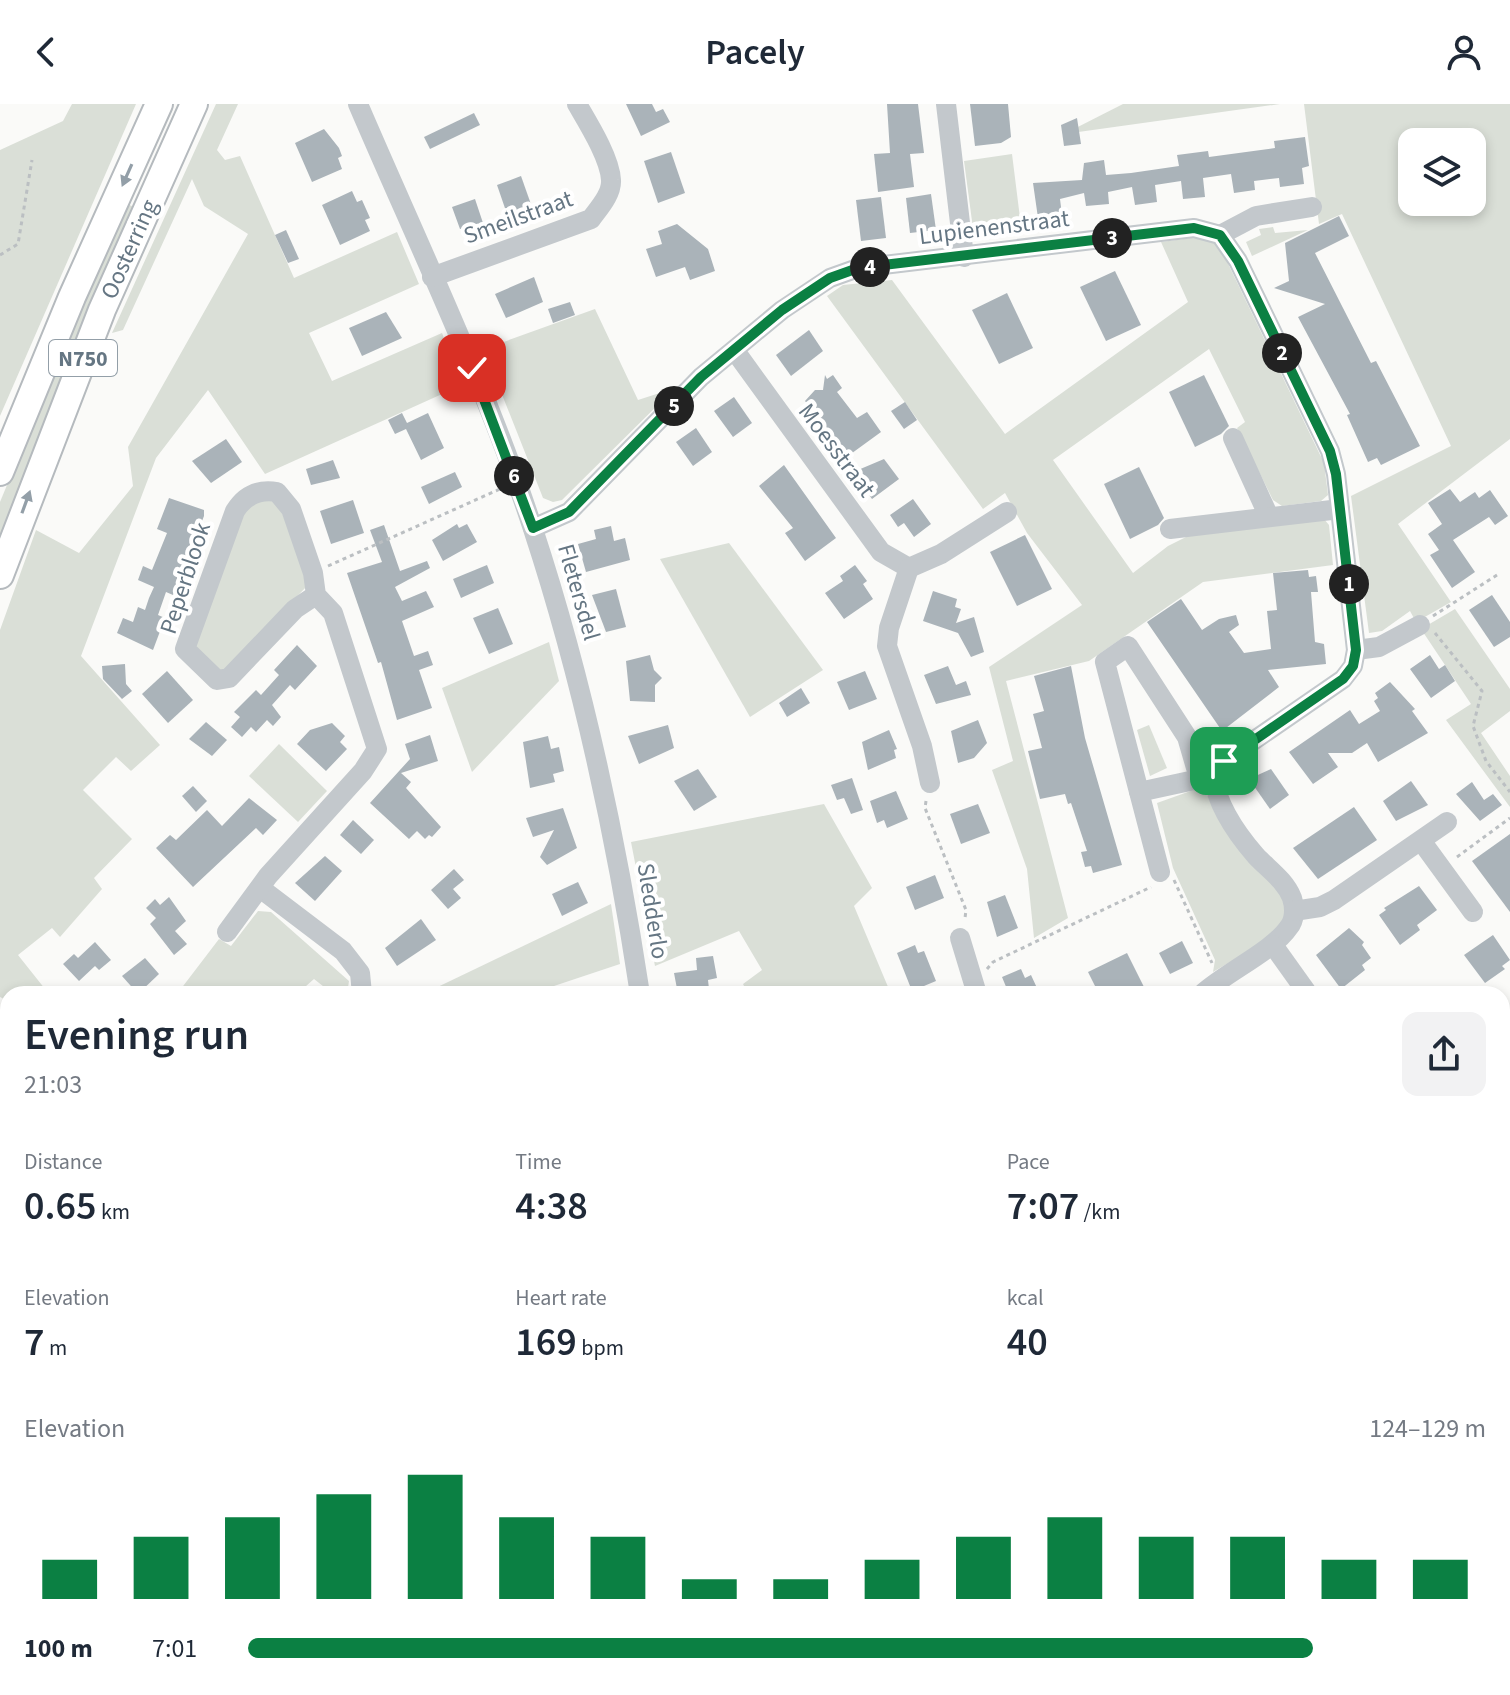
<!DOCTYPE html>
<meta charset="utf-8">
<style>
:root{--surface:#fff;--page:#f2f2f3;--text:#1f2937;--muted:#747a83;--accent:#0b8043}
body{margin:0;font-family:"Source Sans 3",sans-serif;background:var(--page);color:var(--text);height:100vh;display:flex;flex-direction:column;font-size:30px;white-space:nowrap}
*{box-sizing:border-box;margin:0}
p{font-size:26px;color:var(--muted)}
.icon{flex:none;width:44px;height:44px;fill:none;stroke:currentColor;stroke-width:2;stroke-linecap:round;stroke-linejoin:round}
.map{position:relative;flex:1;overflow:hidden}
.panel{position:absolute;left:0px;top:882px;width:1510px;height:710px;display:flex;flex-direction:column;background:var(--surface);border-radius:24px 24px 0 0;box-shadow:0 4px 12px #0003}
.panel>*{flex:none}
.fabs{position:absolute;left:1398px;top:24px;display:grid;gap:16px}
.fabs a{display:grid;place-items:center;width:88px;height:88px;border-radius:16px;background:var(--surface);box-shadow:0 4px 12px #0003;font-size:40px}
.pin{position:absolute;display:grid;place-items:center;width:68px;height:68px;color:#fff;margin:-34px;border-radius:16px;box-shadow:0 4px 12px #0006}
.km{position:absolute;width:40px;height:40px;margin:-20px;border-radius:50%;background:#222;color:#fff;font-size:22px;line-height:40px;text-align:center}
.round{display:grid;place-items:center;flex:none;width:84px;height:84px;border-radius:16px;background:var(--page)}
.headline{display:flex;align-items:center;justify-content:space-between;height:136px;padding:0 24px}
h1{font-size:44px;font-weight:600;line-height:60px}
.metrics{display:grid;grid-template-columns:repeat(3,1fr);gap:12px;height:136px;padding:8px 24px}
.metrics div{display:grid;align-content:center}
.metrics b{font-size:40px;font-weight:600}
.metrics small{font-size:22px;font-weight:400}
.metrics p{font-size:22px}
.chart{height:224px;padding:16px 24px}
.chart p{display:flex;justify-content:space-between}
.chart svg{width:100%;height:144px;margin-top:8px;stroke:var(--accent);stroke-width:6}
ul{padding:0 24px;list-style:none;font-size:26px}
li{display:grid;grid-template-columns:128px 96px 1fr;align-items:center;height:60px}
li i{height:20px;border-radius:10px;background:var(--accent)}
header{display:flex;justify-content:space-between;align-items:center;height:104px;padding:0 24px;background:var(--surface);font-size:36px;font-weight:600}
.map>svg:first-child{display:block}
</style>
<header><svg class="icon" aria-label="back" viewBox="0 0 24 24"><path d="M15 5l-7 7 7 7"/></svg>Pacely<svg class="icon" aria-label="person" viewBox="0 0 24 24"><circle cx="12" cy="8" r="4"/><path d="M4 21q1-7 8-7t8 7"/></svg></header>
<div class="map">
<svg width="1510" height="1591" viewBox="0 0 1510 1591">
<rect width="100%" height="100%" fill="#fafaf8"/>
<!-- green -->
<g fill="#dadfd7" fill-rule="evenodd">
<path d="M72,0H136L0,312V46L63,17Z"/>
<path d="M216,0H238L217,46L225,56L240,52L294,174L397,128L419,180L309,229L332,277L442,229L462,281L265,370L208,286L156,354L81,552L160,641L131,667L116,653L83,686L132,735L94,774L102,785L60,833L52,824L18,851L49,890H8V897L0,893V526L36,426L79,449L133,382L128,343L248,130L204,102L192,75L123,226L112,229Z"/>
<path d="M1123,0H1280L1064,30Z"/>
<path d="M1304,0H1510V335L1398,420L1451,498L1416,518L1410,507L1382,527L1369,529L1351,392L1451,342L1342,110L1319,120ZM1412,38H1472V98H1412Z"/>
<path d="M1012,50L1022,130L998,134L974,132L964,57Z"/>
<path d="M124,99L137,104L0,444V398Z"/>
<path d="M1273,123L1275,129L1308,126L1252,152L1246,138L1261,131L1259,125Z"/>
<path d="M1191,134L1209,135L1220,143L1324,359L1328,391L1321,397L1282,402L1273,396L1237,324L1245,318L1209,245L1053,356L1133,469L1168,442L1190,431L1324,415L1329,421L1333,461L1203,478L1089,557L1006,577L1068,814L1034,834L1027,765L992,666L1013,657L989,563L1082,501L1027,429L1005,389L983,405L827,192L843,181L892,176L1005,330L1188,198L1161,138Z"/>
<path d="M595,205L638,296L675,284L562,396L553,398L543,394L484,245Z"/>
<path d="M277,394L308,481L225,567C208,566 195,552 194,534C192,522 238,419 246,399Z"/>
<path d="M729,439L823,566L750,613L660,455Z"/>
<path d="M1455,505L1510,585V607L1481,629L1510,672V703L1446,616L1471,600L1421,525Z"/>
<path d="M549,538L559,577L472,668L442,584Z"/>
<path d="M1149,621L1167,664L1150,672L1137,626Z"/>
<path d="M279,640L327,687L298,718L249,672Z"/>
<path d="M1199,684L1212,696L1287,798L1286,817L1257,842L1213,868L1215,856L1173,764L1157,699Z"/>
<path d="M824,700L872,784L854,802L891,890H748L743,880L762,866L739,827L655,862L631,738Z"/>
<path d="M611,800L620,860L530,890H423Z"/>
<path d="M258,807L271,808L349,877L347,890H333L314,875L297,890H220L213,882L206,890H177L219,835L231,842Z"/>
<path d="M0,1076L8,1080V1190L0,1183Z"/>
<path d="M261,1584C284,1584 381,1578 391,1591L316,1587V1591H261Z"/>
</g>
<!-- building -->
<g fill="#aab3b9">
<path d="M626,0H652L656,8L663,5L670,18L641,32Z"/>
<path d="M887,0H918L924,49L910,50L914,83L878,88L874,50L890,49Z"/>
<path d="M970,0H1008L1011,33L1001,39L975,42Z"/>
<path d="M474,9L480,21L430,45L424,33Z"/>
<path d="M1077,14L1081,40L1064,42L1061,21Z"/>
<path d="M324,25L339,44L342,52L338,54L342,65L312,78L295,39Z"/>
<path d="M1305,33L1309,62L1302,64L1304,80L1280,83L1279,74L1254,77L1255,86L1234,89L1231,70L1203,74L1205,93L1183,95L1181,77L1155,81L1157,98L1135,101L1132,83L1108,88L1109,100L1086,102L1084,89L1060,95L1062,111L1038,114L1033,79L1082,76L1084,59L1104,56L1106,71L1131,69L1179,62L1177,51L1208,47L1209,53L1275,44L1274,37Z"/>
<path d="M671,48L685,89L658,99L644,57Z"/>
<path d="M521,72L533,106L508,113L497,81Z"/>
<path d="M352,87L357,98L362,96L370,114L365,116L370,127L340,141L322,101Z"/>
<path d="M931,90L936,126L910,129L906,94Z"/>
<path d="M881,93L886,134L861,137L856,96Z"/>
<path d="M475,95L484,122L467,128L466,124L460,125L452,103Z"/>
<path d="M1339,112L1349,132L1315,149L1371,259L1376,257L1420,342L1381,361L1377,354L1368,358L1347,311L1350,310L1298,213L1325,200L1274,184L1289,177L1285,139Z"/>
<path d="M677,120L708,145L715,167L690,176L685,163L656,173L646,145L662,140L658,127Z"/>
<path d="M286,126L299,155L288,159L275,131Z"/>
<path d="M1115,167L1141,221L1106,237L1080,183Z"/>
<path d="M534,173L543,198L506,214L495,190Z"/>
<path d="M1007,189L1033,244L999,260L972,206Z"/>
<path d="M570,198L575,211L553,219L548,205Z"/>
<path d="M386,208L402,234L362,252L349,224Z"/>
<path d="M809,226L823,247L791,272L776,251Z"/>
<path d="M825,271L827,275L833,271L842,284L837,288L857,314L867,308L881,328L848,352L842,343L837,346L829,333L832,331L805,297L815,286H823Z"/>
<path d="M1204,271L1229,322L1221,330L1195,343L1169,288Z"/>
<path d="M734,293L752,319L733,333L714,307Z"/>
<path d="M905,298L917,316L904,325L891,307Z"/>
<path d="M402,309L407,319L428,309L444,344L421,356L406,325L395,330L388,316Z"/>
<path d="M696,324L712,348L693,362L676,338Z"/>
<path d="M226,335L242,358L211,379L192,357Z"/>
<path d="M884,355L899,375L872,395L857,374L861,371L858,366Z"/>
<path d="M333,356L340,374L311,381L306,365Z"/>
<path d="M784,361L836,434L805,457L785,429L793,424L759,382Z"/>
<path d="M1139,363L1164,414L1158,421L1130,435L1104,380Z"/>
<path d="M455,368L462,383L429,400L421,383Z"/>
<path d="M1450,385L1460,398L1475,388L1479,394L1490,386L1508,412L1495,421L1489,413L1453,436L1475,468L1452,484L1430,451L1439,446L1428,430L1442,420L1428,399Z"/>
<path d="M169,394L204,406V412L173,491L166,488L158,511L165,514L153,546L117,529L123,514L133,518L138,503L145,506L149,494L154,483L138,476L143,462L152,466L167,429L157,425Z"/>
<path d="M913,395L931,420L914,433L904,419L898,423L890,411Z"/>
<path d="M353,396L364,429L331,440L320,407Z"/>
<path d="M457,420L459,424L467,420L477,438L443,457L432,436Z"/>
<path d="M384,421L400,467L427,457L430,464L395,483L402,497L426,487L434,503L402,517L414,552L428,547L433,561L419,566L432,604L397,616L381,558L378,559L347,469L382,458L370,426Z"/>
<path d="M611,422L614,437L625,434L630,456L586,468L578,440L596,435L594,426Z"/>
<path d="M1025,431L1052,485L1017,502L990,448Z"/>
<path d="M487,461L494,479L461,494L453,475Z"/>
<path d="M855,461L867,477L863,480L873,495L844,515L825,489L843,477L840,472Z"/>
<path d="M1308,466L1309,473L1316,472L1318,488H1311L1315,538L1324,540L1326,560L1268,566L1279,583L1222,627L1147,518L1181,495L1202,526L1219,515L1236,511L1239,521L1229,528L1244,549L1271,545L1267,507L1277,506L1273,469Z"/>
<path d="M616,485L626,523L606,528L592,491Z"/>
<path d="M933,487L957,495L955,503L961,505L956,519L974,513L984,548L971,553L958,529L923,517Z"/>
<path d="M1492,491L1510,518V533L1494,543L1469,506Z"/>
<path d="M498,504L513,540L489,550L473,514Z"/>
<path d="M297,541L317,562L295,586L290,581L272,601L281,613L273,622L267,616L256,628L251,623L242,633L231,623L240,613L234,608L256,586L261,591L279,571L274,566Z"/>
<path d="M650,551L654,566L662,574L655,581V598L630,597L626,557Z"/>
<path d="M1430,551L1439,565L1445,561L1455,577L1431,594L1410,565Z"/>
<path d="M125,560L126,580L132,587L122,595L103,575L102,562Z"/>
<path d="M948,562L956,581L966,577L971,591L936,600L924,571Z"/>
<path d="M1071,562L1085,634L1122,761L1093,769L1091,762L1085,763L1081,748L1087,747L1071,699L1068,700L1065,690L1040,695L1028,647L1042,644L1033,610L1044,607L1034,572Z"/>
<path d="M167,567L193,596L168,619L142,590Z"/>
<path d="M865,567L877,595L849,606L837,578Z"/>
<path d="M1390,578L1415,605L1412,607L1428,629L1378,658L1367,639L1352,649H1328L1338,663L1313,680L1289,648L1350,606L1359,620L1380,607L1374,597L1378,594L1375,589Z"/>
<path d="M801,584L810,599L787,613L779,599Z"/>
<path d="M978,616L987,639L974,654L958,659L951,627Z"/>
<path d="M206,618L227,636L212,652L189,635Z"/>
<path d="M332,619L345,632L340,638L347,645L326,667L297,640L310,626Z"/>
<path d="M668,621L674,644L639,660L628,632Z"/>
<path d="M889,626L897,645L894,646L896,654L868,666L862,638Z"/>
<path d="M430,631L438,657L401,669L411,678L406,684L441,723L432,733L429,731L425,735L417,727L409,735L370,699L410,655L405,640Z"/>
<path d="M548,632L551,645L559,643L564,667L553,670L555,678L530,684L523,638Z"/>
<path d="M698,665L717,693L694,707L674,677Z"/>
<path d="M1271,665L1289,691L1270,705L1249,675Z"/>
<path d="M852,674L863,706L851,710L844,694L837,696L831,681Z"/>
<path d="M1411,677L1428,701L1396,717L1383,697Z"/>
<path d="M1472,678L1484,696L1493,690L1502,701L1480,717L1456,690Z"/>
<path d="M193,682L207,697L196,708L182,692Z"/>
<path d="M896,687L908,715L887,724L884,716L877,719L870,697Z"/>
<path d="M249,694L277,716L263,731L256,724L193,783L156,744L170,731L176,736L207,706L222,722Z"/>
<path d="M978,700L990,729L961,740L950,710Z"/>
<path d="M1354,703L1377,736L1318,775L1293,744Z"/>
<path d="M563,704L577,744L547,761L540,753L554,726L533,733L526,714Z"/>
<path d="M353,716L374,736L361,750L340,731Z"/>
<path d="M1510,730V808L1472,757Z"/>
<path d="M325,752L342,767L315,797L295,779Z"/>
<path d="M454,765L464,776L453,785L461,794L448,805L431,786Z"/>
<path d="M935,771L944,794L915,806L906,783Z"/>
<path d="M578,778L588,799L562,812L552,790Z"/>
<path d="M1419,782L1437,806L1417,821L1420,826L1400,841L1379,811L1386,806L1384,804Z"/>
<path d="M1005,791L1018,824L997,833L987,798Z"/>
<path d="M169,793L186,817L175,827L187,840L174,851L150,820L156,814L146,804L155,795L160,801Z"/>
<path d="M421,815L436,836L397,862L385,844Z"/>
<path d="M1349,824L1364,838L1362,841L1371,854L1362,861L1365,866L1341,885L1316,851Z"/>
<path d="M1493,831L1510,856L1502,862L1505,865L1485,879L1464,851Z"/>
<path d="M1182,837L1193,859L1170,870L1159,849Z"/>
<path d="M95,838L111,856L99,866L95,862L79,877L63,860L74,850L78,854Z"/>
<path d="M915,841L918,849L924,847L936,877L912,887L897,849Z"/>
<path d="M1127,849L1144,883L1131,890H1099L1088,868Z"/>
<path d="M713,852L717,874L708,876L709,885L678,890L674,869L697,866L696,854Z"/>
<path d="M145,854L159,870L138,890L122,872Z"/>
<path d="M1021,865L1025,874L1031,871L1037,884L1031,886L1033,890H1009L1002,873Z"/>
</g>
<g fill="none" stroke-linecap="round" stroke-linejoin="round">
<!-- major casing -->
<g stroke="#b5babe" stroke-width="30">
<g id="major">
<path d="M0,368L72,193L159,0"/>
<path d="M0,471L102,206L194,0"/>
</g>
</g>
<!-- path -->
<g stroke="#bbbfc2" stroke-width="3" stroke-dasharray="4 4" stroke-linecap="butt">
<path d="M0,151L18,140L32,56"/>
<path d="M328,462L500,385"/>
<path d="M1433,512L1497,471"/>
<path d="M1435,529L1482,587L1473,622L1486,657L1510,688"/>
<path d="M926,697L925,704L966,806L965,814"/>
<path d="M1457,753L1510,714"/>
<path d="M1174,776L1212,859"/>
<path d="M987,865L993,858L1151,783"/>
<path d="M1502,1337L1510,1335"/>
<path d="M13,1584V1591"/>
<path d="M1241,1584L1243,1591"/>
<path d="M913,1591L920,1584"/>
</g>
<!-- minor -->
<g stroke="#c3c8cc" stroke-width="20">
<path d="M358,0C418,140 485,279 533,425C583,577 616,732 640,890"/>
<path d="M946,0L964,153"/>
<path d="M1220,131L1256,112L1312,103"/>
<path d="M432,173L591,115C599,104 612,90 611,76C610,54 588,19 577,0"/>
<path d="M735,247L881,448L909,464"/>
<path d="M1233,334L1269,413"/>
<path d="M533,424L569,408L701,273L782,206L830,174L858,164L1194,124L1220,131L1238,157L1330,347L1336,370L1356,546L1353,562L1343,575L1224,657L1213,672C1217,701 1236,729 1256,752C1268,765 1285,776 1292,794C1295,803 1295,816 1289,823C1273,847 1226,868 1202,890"/>
<path d="M1170,425L1340,405"/>
<path d="M1356,546L1379,543L1420,521"/>
<path d="M930,679L922,642L887,542L889,524L909,464L941,450L1007,408"/>
<path d="M1139,688L1213,672"/>
<path d="M1422,738L1473,808"/>
<path d="M1160,768L1105,558L1128,542L1187,633L1199,674"/>
<path d="M260,784L343,847L360,869L362,890"/>
<path d="M1294,807L1320,803L1334,796L1447,718"/>
<path d="M227,828L268,772L363,667L377,645L333,509L316,491L313,469L291,405L277,388C259,385 245,391 235,407L185,545L217,576L229,574L295,505L316,491"/>
<path d="M960,834L977,890"/>
<path d="M1273,841L1308,890"/>
<path d="M1502,1067L1510,1061"/>
<path d="M0,1307L8,1305"/>
<path d="M0,1535L8,1561"/>
<path d="M432,1584L477,1591"/>
<path d="M746,1590L767,1584"/>
<path d="M413,1591V1584"/>
</g>
<!-- major -->
<use href="#major" stroke="#fff" stroke-width="26"/>
</g>
<!-- one-way arrows -->
<defs><path id="oneway-solid" d="M-6-.8H1V-3.2L6.5 0L1 3.2V.8H-6Z" transform="scale(2)"/></defs>
<g fill="#939fa8">
<use href="#oneway-solid" transform="translate(127 71) rotate(114)"/>
<use href="#oneway-solid" transform="translate(26 398) rotate(-70)"/>
</g>
<g fill="none" stroke-linecap="round" stroke-linejoin="round">
<!-- route casing -->
<g stroke="#fff" stroke-width="16">
<path id="route" d="M472,264L533,424L569,408L701,273L782,206L830,174L858,164L1194,124L1220,131L1238,157L1330,347L1336,370L1356,546L1353,562L1343,575L1224,657"/>
</g>
<!-- route -->
<use href="#route" stroke="#0b8043" stroke-width="10"/>
</g>
<g text-anchor="middle" stroke-width="8" stroke-linejoin="round" paint-order="stroke">
<!-- shield labels -->
<rect fill="#fff" stroke="#939fa8" stroke-width="2" x="49" y="236" width="68" height="36" rx="6"/>
<g font-size="22" font-weight="bold" fill="#657683">
<text x="83" y="262">N750</text>
</g>
<!-- street labels -->
<g font-size="24" fill="#657683" stroke="#fff">
<text transform="translate(518 113) rotate(-20)" y="8">Smeilstraat</text>
<text transform="translate(994 123) rotate(-7)" y="8">Lupienenstraat</text>
<text transform="translate(129 145) rotate(-66)" y="8">Oosterring</text>
<text transform="translate(837 346) rotate(53)" y="8">Moesstraat</text>
<text transform="translate(185 474) rotate(-72)" y="8">Peperblook</text>
<text transform="translate(579 488) rotate(74)" y="8">Fletersdel</text>
<text transform="translate(653 807) rotate(81)" y="8">Sledderlo</text>
</g>
</g>
</svg>
<div class="fabs">
<a><svg class="icon" aria-label="layers" viewBox="0 0 24 24"><path d="M12 4l9 5-9 5-9-5zM3 14l9 5 9-5"/></svg></a>
</div>
<div class="pin" style="left:1224px;top:657px;background:#1e9e55"><svg class="icon" aria-label="arrive" viewBox="0 0 24 24"><path d="M6 21V4h12l-3 4 3 4H6"/></svg></div>
<div class="pin" style="left:472px;top:264px;background:#d93025"><svg class="icon" aria-label="check" viewBox="0 0 24 24"><path d="M5 12l5 5 9-10"/></svg></div>
<b class="km" style="left:1349px;top:480px">1</b>
<b class="km" style="left:1282px;top:249px">2</b>
<b class="km" style="left:1112px;top:134px">3</b>
<b class="km" style="left:870px;top:163px">4</b>
<b class="km" style="left:674px;top:302px">5</b>
<b class="km" style="left:514px;top:372px">6</b>
<section class="panel">
<div class="headline"><div><h1>Evening run</h1><p>21:03</p></div><a class="round"><svg class="icon" aria-label="share" viewBox="0 0 24 24"><path d="M12 15V3M7 8l5-5 5 5M5 13v7h14v-7"/></svg></a></div>
<div class="metrics">
<div><p>Distance</p><b>0.65<small> km</small></b></div>
<div><p>Time</p><b>4:38</b></div>
<div><p>Pace</p><b>7:07<small> /km</small></b></div>
</div>
<div class="metrics">
<div><p>Elevation</p><b>7<small> m</small></b></div>
<div><p>Heart rate</p><b>169<small> bpm</small></b></div>
<div><p>kcal</p><b>40</b></div>
</div>
<div class="chart"><p><span>Elevation</span>124–129 m</p>
<svg viewBox="0 0 160 44" preserveAspectRatio="none"><path d="M5 44V32M15 44V25M25 44V19M35 44V12M45 44V6M55 44V19M65 44V25M75 44V38M85 44V38M95 44V32M105 44V25M115 44V19M125 44V25M135 44V25M145 44V32M155 44V32"/></svg>
</div>
<ul>
<li><b>100 m</b>7:01<i style="width:86%"></i></li>
</ul>
</section>
</div>
